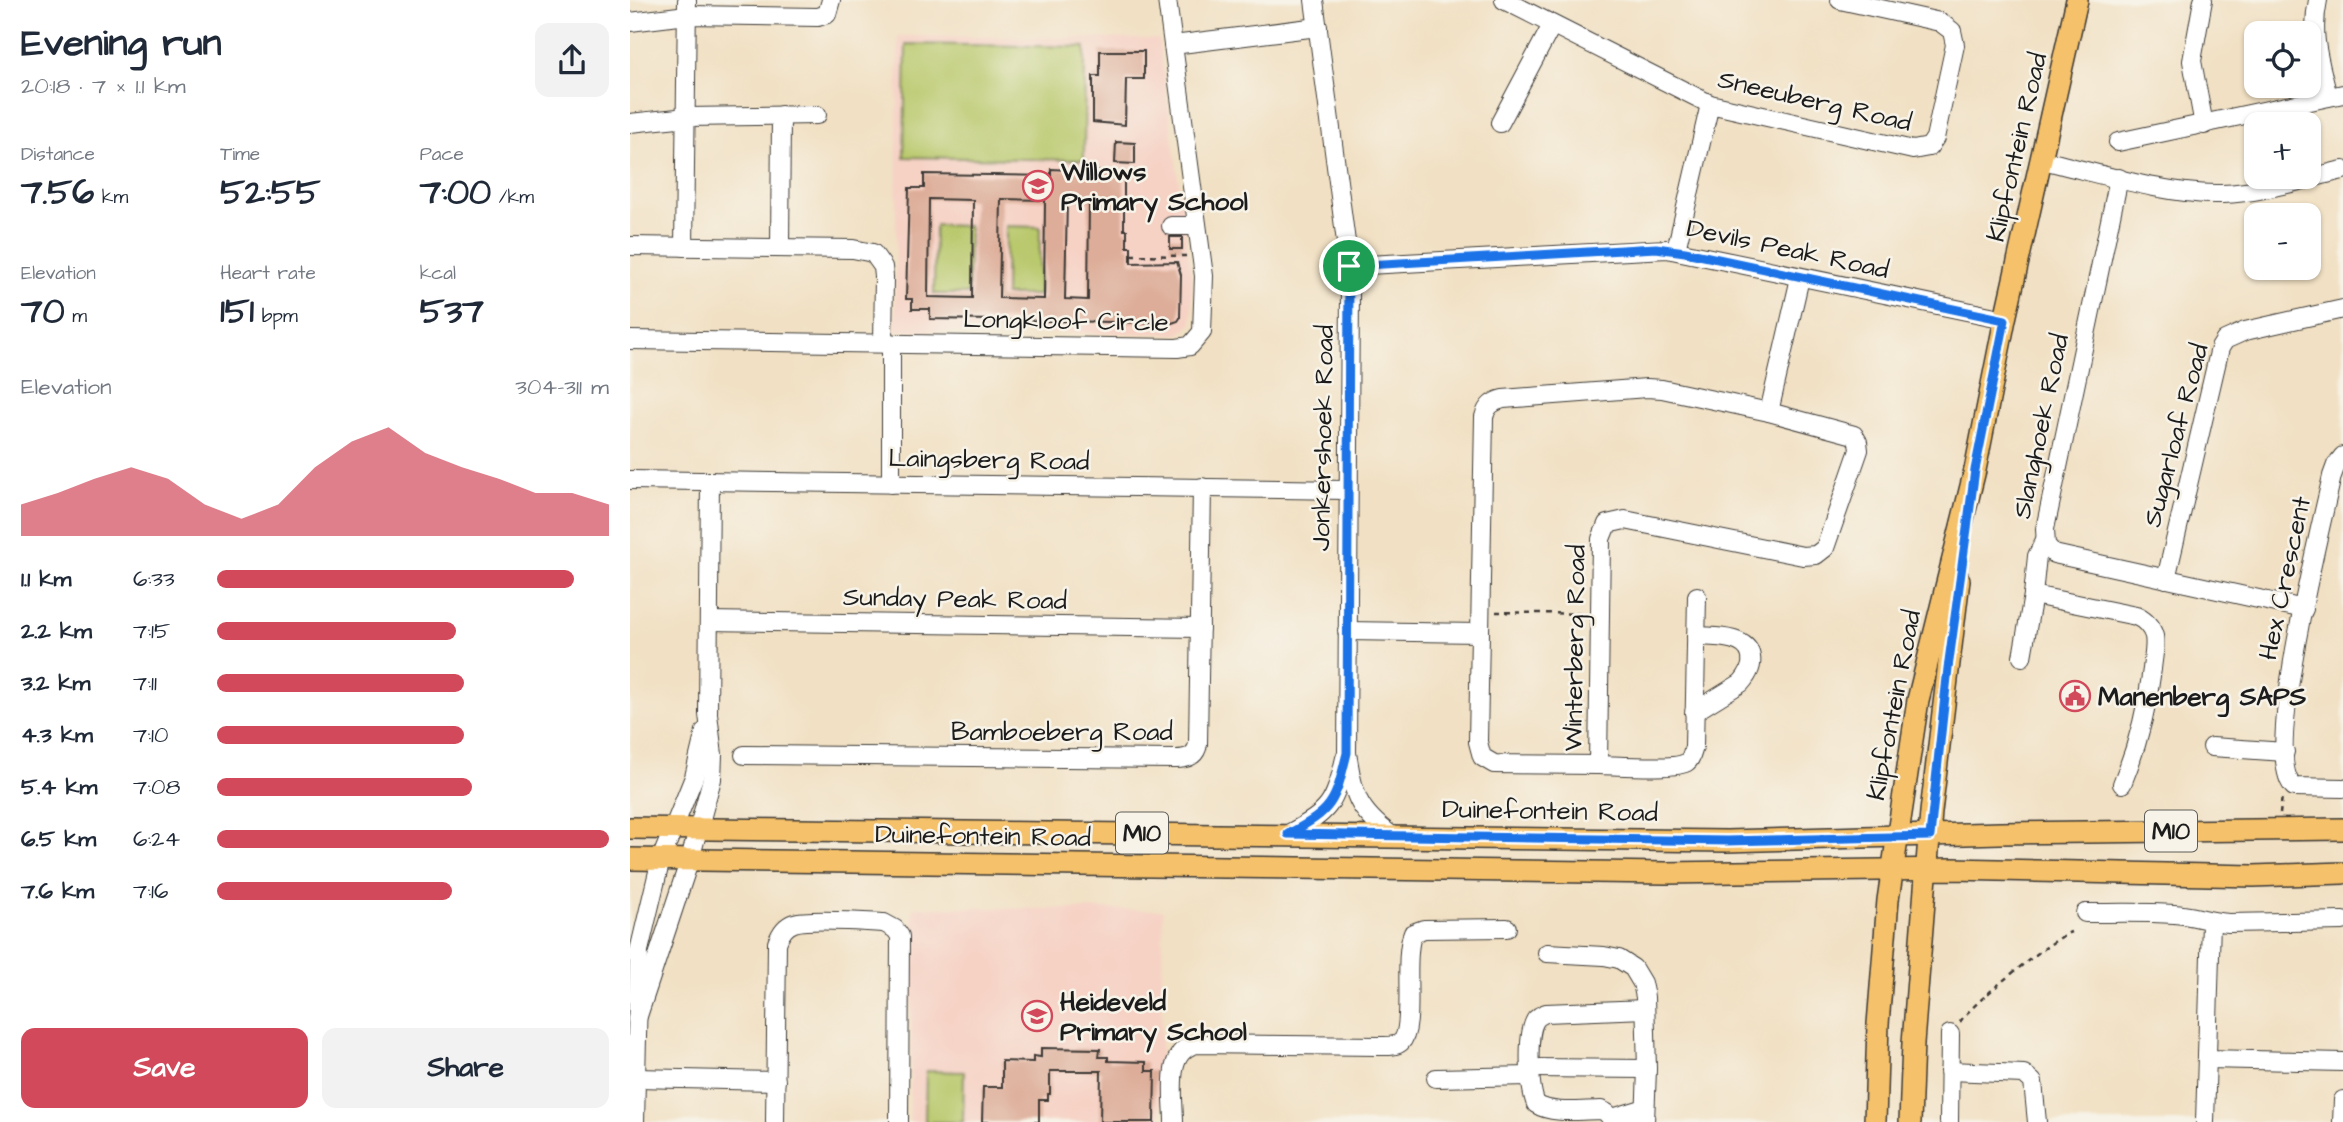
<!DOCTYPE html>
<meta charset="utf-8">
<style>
:root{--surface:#fff;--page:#f2f2f3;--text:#1f2937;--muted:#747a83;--accent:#d1495b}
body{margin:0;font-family:"Architects Daughter",sans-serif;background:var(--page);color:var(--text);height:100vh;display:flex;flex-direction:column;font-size:26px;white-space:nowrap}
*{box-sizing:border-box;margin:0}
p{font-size:23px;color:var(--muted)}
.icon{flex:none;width:38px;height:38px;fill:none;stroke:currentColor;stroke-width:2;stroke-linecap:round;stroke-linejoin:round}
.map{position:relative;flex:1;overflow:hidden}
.details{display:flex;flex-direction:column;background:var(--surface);width:630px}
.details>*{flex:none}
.buttons{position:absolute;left:1614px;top:21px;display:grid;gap:14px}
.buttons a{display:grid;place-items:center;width:77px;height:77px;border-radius:14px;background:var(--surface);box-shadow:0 2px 5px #0004;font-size:35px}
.pin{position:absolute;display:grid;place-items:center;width:60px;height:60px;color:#fff;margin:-30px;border:4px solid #fff;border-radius:50%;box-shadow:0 2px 7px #0007}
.round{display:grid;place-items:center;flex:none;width:74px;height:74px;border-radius:14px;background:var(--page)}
.overview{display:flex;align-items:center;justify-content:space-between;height:119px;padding:0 21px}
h1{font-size:38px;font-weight:700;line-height:52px}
.figures{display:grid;grid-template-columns:repeat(3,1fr);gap:10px;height:119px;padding:7px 21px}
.figures div{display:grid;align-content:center}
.figures b{font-size:35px;font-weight:700}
.figures small{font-size:19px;font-weight:400}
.figures p{font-size:19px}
.chart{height:196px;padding:14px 21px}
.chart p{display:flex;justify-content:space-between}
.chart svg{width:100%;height:126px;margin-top:7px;fill:var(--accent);opacity:.7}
.action{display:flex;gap:14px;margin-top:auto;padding:14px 21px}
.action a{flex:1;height:80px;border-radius:14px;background:var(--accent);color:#fff;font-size:28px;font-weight:700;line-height:80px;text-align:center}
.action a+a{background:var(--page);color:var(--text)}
ul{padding:0 21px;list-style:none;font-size:23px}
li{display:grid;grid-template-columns:112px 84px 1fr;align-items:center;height:52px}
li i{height:18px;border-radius:9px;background:var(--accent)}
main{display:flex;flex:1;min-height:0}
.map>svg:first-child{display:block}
</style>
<main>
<section class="details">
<div class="overview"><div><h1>Evening run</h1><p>20:18 · 7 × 1.1 km</p></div><a class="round"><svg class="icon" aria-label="share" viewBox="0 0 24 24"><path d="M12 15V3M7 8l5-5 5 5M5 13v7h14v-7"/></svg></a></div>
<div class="figures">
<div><p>Distance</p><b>7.56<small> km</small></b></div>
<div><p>Time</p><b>52:55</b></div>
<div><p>Pace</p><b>7:00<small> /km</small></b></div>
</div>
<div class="figures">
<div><p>Elevation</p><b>70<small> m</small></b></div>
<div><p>Heart rate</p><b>151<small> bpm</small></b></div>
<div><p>kcal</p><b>537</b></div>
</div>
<div class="chart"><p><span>Elevation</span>304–311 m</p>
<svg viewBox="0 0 160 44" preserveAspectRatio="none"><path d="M0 44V33L10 29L20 24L30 20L40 24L50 33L60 38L70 33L80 20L90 11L100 6L110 15L120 20L130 24L140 29L150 29L160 33V44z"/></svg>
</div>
<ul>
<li><b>1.1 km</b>6:33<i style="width:91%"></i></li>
<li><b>2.2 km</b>7:15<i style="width:61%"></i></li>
<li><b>3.2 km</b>7:11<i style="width:63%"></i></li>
<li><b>4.3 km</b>7:10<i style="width:63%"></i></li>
<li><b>5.4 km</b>7:08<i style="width:65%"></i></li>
<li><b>6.5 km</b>6:24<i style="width:100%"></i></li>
<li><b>7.6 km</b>7:16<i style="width:60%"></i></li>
</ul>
<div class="action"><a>Save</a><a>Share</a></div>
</section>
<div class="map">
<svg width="1713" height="1122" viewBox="0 0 1713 1122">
<rect width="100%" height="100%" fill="#f7f3e8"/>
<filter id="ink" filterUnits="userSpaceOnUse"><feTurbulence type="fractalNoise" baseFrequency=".0143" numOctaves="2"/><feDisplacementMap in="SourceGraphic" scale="14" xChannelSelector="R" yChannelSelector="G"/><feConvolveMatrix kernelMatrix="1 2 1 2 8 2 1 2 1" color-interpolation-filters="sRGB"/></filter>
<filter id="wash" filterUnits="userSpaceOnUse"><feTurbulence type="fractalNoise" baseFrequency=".00686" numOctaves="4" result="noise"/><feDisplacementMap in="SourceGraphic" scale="28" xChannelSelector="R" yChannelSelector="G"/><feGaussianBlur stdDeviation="1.57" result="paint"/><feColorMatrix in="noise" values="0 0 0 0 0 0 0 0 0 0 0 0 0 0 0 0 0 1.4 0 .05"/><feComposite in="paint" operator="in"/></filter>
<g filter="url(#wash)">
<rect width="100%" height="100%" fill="#f1e0c3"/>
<!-- built -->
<g fill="#f6d2c5">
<path d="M268,36L529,39L562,278V324L549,334L265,331Z"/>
<path d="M283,907L533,910L530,1122H280Z"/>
</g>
<!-- green -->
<g fill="#b8c86b" stroke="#6a7244" stroke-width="2">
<path d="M276,44L455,47L454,160L274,157Z"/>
<path d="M305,225L339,226L338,294H304Z"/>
<path d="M376,226L410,227L409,295H375Z"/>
<path d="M296,1071L334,1072L333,1122H295Z"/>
</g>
<g id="blocks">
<!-- building -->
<g fill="#ddad99" fill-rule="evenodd">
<path d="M470,51H514V79H496L495,125L463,122V76H470Z"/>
<path d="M486,142L505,143V164L485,163Z"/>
<path d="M421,169L494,173V230H497V247H501V263L547,262L551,275L550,318L548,321L542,323L300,319V309H282V299H276L279,188H294V174L421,176ZM299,199L343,200L342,298L298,297ZM371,199L415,200L414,299L369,298ZM437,200H459L458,300L435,299Z"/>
<rect x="540" y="237" width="12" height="12"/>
<path d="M411,1048L470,1049L469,1057H478V1061L516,1062V1071H525L524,1122H470L471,1071H420V1094H418V1100H409V1122H352L353,1087H372V1061L403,1062V1056L411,1057Z"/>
</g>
</g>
</g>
<g filter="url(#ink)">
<use href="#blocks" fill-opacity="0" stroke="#3c3935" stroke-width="2"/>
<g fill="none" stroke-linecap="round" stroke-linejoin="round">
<!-- minor casing -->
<g stroke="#3c3935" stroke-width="20">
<g id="minor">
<path d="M684,0L716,242L720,292L717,753C724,795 726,809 761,835"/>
<path d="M874,0L1080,104L1283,150L1299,147L1305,138L1325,45L1322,31L1310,22L1210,0"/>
<path d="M1573,0L1562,61L1574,125"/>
<path d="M1688,0C1680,37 1690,62 1698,97"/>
<path d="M0,22L57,15L188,17L197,14L201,0"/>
<path d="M543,45L688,27"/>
<path d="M0,123L57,117L187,115"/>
<path d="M870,123L922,25"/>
<path d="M1488,142L1713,94"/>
<path d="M1412,160C1465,172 1538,196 1592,194C1632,193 1674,179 1713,170"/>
<path d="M1489,178L1415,529L1416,545L1424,554L1674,609"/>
<path d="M541,226H567"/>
<path d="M0,246L223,249L243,253L253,267L254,277L253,343"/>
<path d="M54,247L57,0"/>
<path d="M150,248L151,115"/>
<path d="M1046,250L1080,104"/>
<path d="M719,266L1037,249L1375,319"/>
<path d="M0,340L547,348L560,346L572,332L574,276L537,0"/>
<path d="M1017,388L1032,389L1139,412L1224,435L1228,442L1229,450L1195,548L1186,555L1173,556L995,520L977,524L971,539L968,765L864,764L852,757L848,742L854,417C857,406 862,402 873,399Z"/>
<path d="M1139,412L1170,278"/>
<path d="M1713,456L1706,465L1702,476C1692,523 1631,759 1664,787L1713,788"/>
<path d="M0,480L717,490"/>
<path d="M261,484V343"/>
<path d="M1415,540L1407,556L1403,595L1506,616C1515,620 1521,626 1524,636C1526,646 1523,658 1522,669C1517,710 1508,745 1492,784"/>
<path d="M1536,579L1590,348L1595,340L1615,331L1713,309"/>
<path d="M79,621L570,628"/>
<path d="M717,631L849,633"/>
<path d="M1392,657L1403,595"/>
<path d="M1064,712L1111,683C1118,675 1123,667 1121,657C1118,635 1082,637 1066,636"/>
<path d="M1582,747L1655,752"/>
<path d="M114,755L546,759C557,759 566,756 568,744L572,487"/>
<path d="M968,765C983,765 1047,770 1057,762C1062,758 1062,752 1064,747L1067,596"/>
<path d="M658,834C701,811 704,805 715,758"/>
<path d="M1455,913C1484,913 1515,912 1544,914C1563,915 1580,922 1599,923L1713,921"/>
<path d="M917,953L974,956L989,959L1003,968L1012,983L1015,997L1017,1069L1015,1122"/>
<path d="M7,1019L60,859L82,779L83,755L78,714L80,481"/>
<path d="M1577,1059L1713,1062"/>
<path d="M900,1068L1017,1069"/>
<path d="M1319,1071L1394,1074L1403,1082L1407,1122"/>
<path d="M6,1078L146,1081"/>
<path d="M806,1078L900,1076"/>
<path d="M982,1118L1015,1108"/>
<path d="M5,1122L9,951L31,859L64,777L75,731"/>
<path d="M145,1122L147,943C150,934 155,926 164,923C178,918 237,922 254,923L265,929L270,936L269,1122"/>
<path d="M544,1122C544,1096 534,1048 568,1044L750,1046C757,1046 765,1047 771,1042C786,1028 772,958 783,933L794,929L877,928"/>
<path d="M983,1122L977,1113L971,1110C952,1110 923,1115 906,1104C899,1088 896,1033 906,1019C910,1015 911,1015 916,1013L1015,1009"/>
<path d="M1319,1122L1320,1034"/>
<path d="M1575,1122L1581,922"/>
<path d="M1712,1122L1713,1100"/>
</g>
</g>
<!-- major casing -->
<g stroke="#3c3935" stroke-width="24">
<g id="major">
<path d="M0,828L1097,841L1370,833L1713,829"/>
<path d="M0,859L1036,873L1323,869L1623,876L1713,873"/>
<path d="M1245,1122L1248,1024L1258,900L1288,700L1345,470L1375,319L1447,0"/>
<path d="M1280,1122L1283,1043L1301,812L1329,580"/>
</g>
</g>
<!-- path -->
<g stroke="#3c3935" stroke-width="2.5" stroke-dasharray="5 5" stroke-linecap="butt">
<path d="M501,255L556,256"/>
<path d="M866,612L954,614"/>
<path d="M1650,814L1652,796"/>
<path d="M1330,1022C1340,1005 1422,939 1441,932"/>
</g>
<!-- minor -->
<use href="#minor" stroke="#fff" stroke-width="18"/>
<!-- major -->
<use href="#major" stroke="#f5c16b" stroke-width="21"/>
</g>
</g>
<g fill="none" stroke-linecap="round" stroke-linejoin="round" filter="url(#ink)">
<!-- route casing -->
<g stroke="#fff" stroke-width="14">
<path id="route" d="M1026,248L1055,252L1375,320L1345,470L1318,668L1300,836L1097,841L658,834C704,810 705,802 717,753L719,266Z"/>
</g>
<!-- route -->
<use href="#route" stroke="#1a73e8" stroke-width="9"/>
</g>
<!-- icons -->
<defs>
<g id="school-ring" transform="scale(1.575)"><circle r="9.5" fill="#f7f3e8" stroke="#d1495b" stroke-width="1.5"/><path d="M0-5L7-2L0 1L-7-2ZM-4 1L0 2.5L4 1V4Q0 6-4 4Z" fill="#d1495b"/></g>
<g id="civic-ring" transform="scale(1.575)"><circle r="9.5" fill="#f7f3e8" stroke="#d1495b" stroke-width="1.5"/><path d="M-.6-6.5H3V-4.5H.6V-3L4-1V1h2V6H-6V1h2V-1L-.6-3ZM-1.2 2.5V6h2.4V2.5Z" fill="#d1495b"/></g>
</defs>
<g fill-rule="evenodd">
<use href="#school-ring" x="408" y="186"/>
<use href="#civic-ring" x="1445" y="696"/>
<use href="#school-ring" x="407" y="1016"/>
</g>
<g text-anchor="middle" stroke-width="5" stroke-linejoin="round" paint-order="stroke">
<!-- shield labels -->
<g fill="#f7f3e8" stroke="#5e5c59" stroke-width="2">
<rect x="1515" y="810.5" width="52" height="41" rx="5"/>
<rect x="486" y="812.5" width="52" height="41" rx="5"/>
</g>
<g font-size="24" font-weight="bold" fill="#1c1c1c">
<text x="1541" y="839">M10</text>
<text x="512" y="841">M10</text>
</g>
<!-- street labels -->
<g font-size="26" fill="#1c1c1c" stroke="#f7f3e8">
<text transform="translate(1185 100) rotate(13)" y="9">Sneeuberg Road</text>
<text transform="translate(1386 147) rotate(-77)" y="9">Klipfontein Road</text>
<text transform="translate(1158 248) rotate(12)" y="9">Devils Peak Road</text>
<text transform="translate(436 320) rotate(1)" y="9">Longkloof Circle</text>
<text transform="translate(1410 426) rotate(-78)" y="9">Slanghoek Road</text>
<text transform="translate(1545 435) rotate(-75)" y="9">Sugarloaf Road</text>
<text transform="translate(692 438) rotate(-89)" y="9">Jonkershoek Road</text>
<text transform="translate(359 459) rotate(1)" y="9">Laingsberg Road</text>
<text transform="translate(1654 578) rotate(-78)" y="9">Hex Crescent</text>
<text transform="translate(325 598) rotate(1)" y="9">Sunday Peak Road</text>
<text transform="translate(944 648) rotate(-89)" y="9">Winterberg Road</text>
<text transform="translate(1263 705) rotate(-79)" y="9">Klipfontein Road</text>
<text x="432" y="740">Bamboeberg Road</text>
<text transform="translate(920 810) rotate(1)" y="9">Duinefontein Road</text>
<text transform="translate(353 835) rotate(1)" y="9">Duinefontein Road</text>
</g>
<!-- poi labels -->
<g font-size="26" font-weight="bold" fill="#1c1c1c" stroke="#f7f3e8" text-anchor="start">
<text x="431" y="180">Willows<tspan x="431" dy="30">Primary School</tspan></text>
<text x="1468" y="705">Manenberg SAPS</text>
<text x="430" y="1010">Heideveld<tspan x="430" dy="30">Primary School</tspan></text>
</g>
</g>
</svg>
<div class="buttons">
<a><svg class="icon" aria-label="locate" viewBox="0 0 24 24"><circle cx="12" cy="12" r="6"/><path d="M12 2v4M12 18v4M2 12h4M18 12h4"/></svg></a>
<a>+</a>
<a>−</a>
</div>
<div class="pin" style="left:719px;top:266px;background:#1e9e55"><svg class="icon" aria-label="arrive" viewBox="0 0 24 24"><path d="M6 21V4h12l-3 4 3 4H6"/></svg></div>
</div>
</main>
